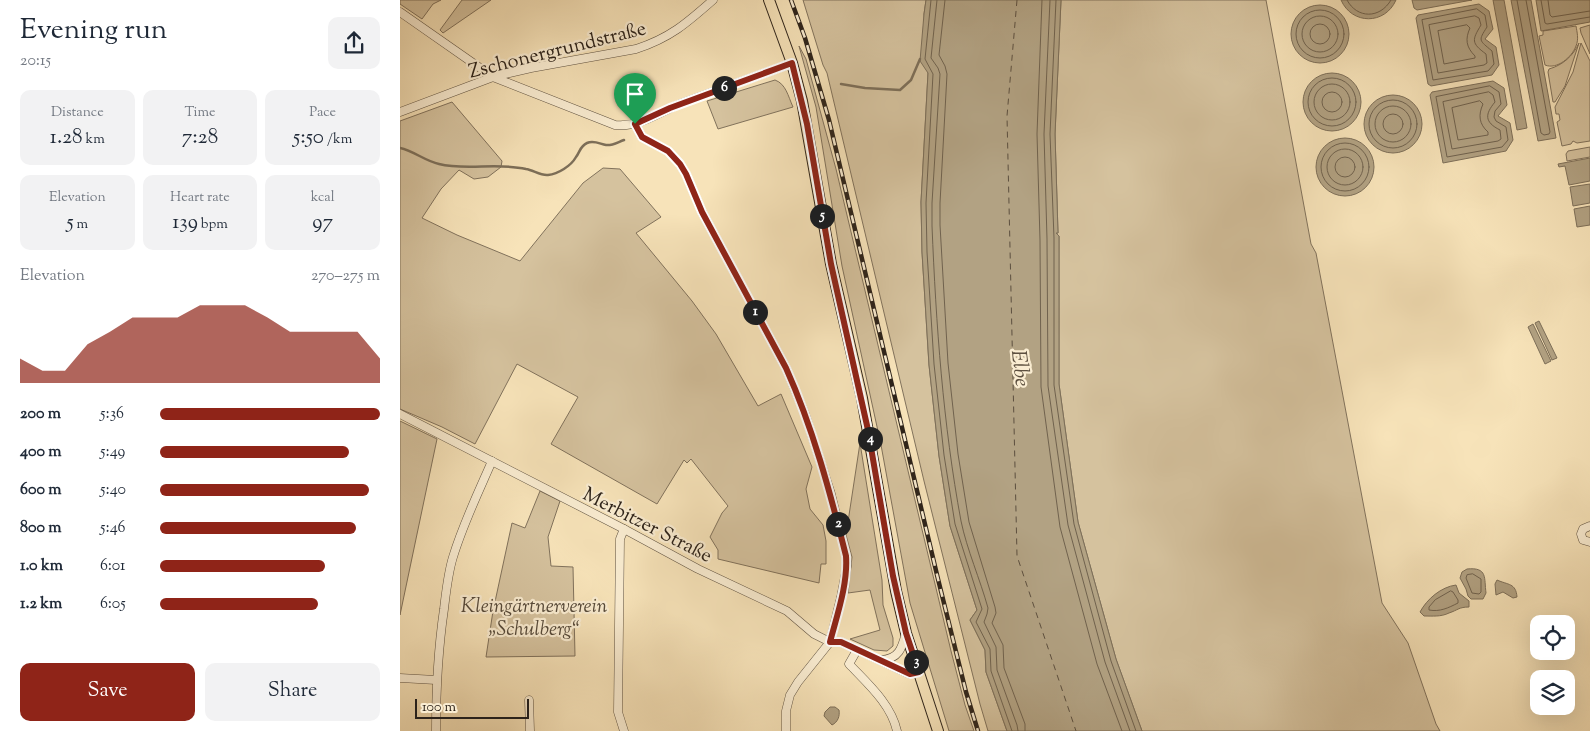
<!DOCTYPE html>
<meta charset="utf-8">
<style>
:root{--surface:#fff;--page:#f2f2f3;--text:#1f2937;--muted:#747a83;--accent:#8f2418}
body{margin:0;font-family:"Sorts Mill Goudy",serif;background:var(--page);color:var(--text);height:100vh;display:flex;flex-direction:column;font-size:19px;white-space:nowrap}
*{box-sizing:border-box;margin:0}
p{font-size:16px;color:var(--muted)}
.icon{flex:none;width:28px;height:28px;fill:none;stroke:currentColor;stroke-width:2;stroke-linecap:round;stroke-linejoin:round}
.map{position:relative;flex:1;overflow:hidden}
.side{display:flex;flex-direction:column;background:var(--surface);width:400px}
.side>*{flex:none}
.fabs{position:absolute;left:1130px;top:615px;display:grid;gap:10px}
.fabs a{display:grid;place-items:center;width:45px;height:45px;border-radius:10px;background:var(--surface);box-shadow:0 5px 20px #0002;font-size:25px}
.scale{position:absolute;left:15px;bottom:12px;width:114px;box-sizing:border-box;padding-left:5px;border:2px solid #2d231a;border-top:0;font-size:14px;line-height:18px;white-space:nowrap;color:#2d231a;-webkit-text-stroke:4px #faedd2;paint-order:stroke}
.pin{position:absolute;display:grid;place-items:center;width:42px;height:42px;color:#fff;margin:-51px -21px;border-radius:50% 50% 50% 0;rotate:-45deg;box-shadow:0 0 5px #0007}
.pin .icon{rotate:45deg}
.km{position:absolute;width:25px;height:25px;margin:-12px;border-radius:50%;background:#222;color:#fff;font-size:14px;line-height:25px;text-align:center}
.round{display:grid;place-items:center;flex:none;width:52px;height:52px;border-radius:10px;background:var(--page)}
.overview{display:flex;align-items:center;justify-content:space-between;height:85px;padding:0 20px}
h1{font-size:28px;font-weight:600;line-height:38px}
.stats{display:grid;grid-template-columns:repeat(3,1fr);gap:8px;height:85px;padding:5px 20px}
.stats div{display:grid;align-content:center;border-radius:10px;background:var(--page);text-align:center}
.stats b{font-size:21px;font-weight:600}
.stats small{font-size:14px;font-weight:400}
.stats p{font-size:14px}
.chart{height:140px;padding:10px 20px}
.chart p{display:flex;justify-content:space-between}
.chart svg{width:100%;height:90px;margin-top:5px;fill:var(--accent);opacity:.7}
.primary-button{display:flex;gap:10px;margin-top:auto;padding:10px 20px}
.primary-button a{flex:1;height:58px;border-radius:10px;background:var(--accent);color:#fff;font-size:20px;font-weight:600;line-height:58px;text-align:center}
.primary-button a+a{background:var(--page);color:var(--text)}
ul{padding:0 20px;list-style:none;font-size:16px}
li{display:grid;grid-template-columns:80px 60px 1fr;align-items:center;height:38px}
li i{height:12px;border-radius:6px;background:var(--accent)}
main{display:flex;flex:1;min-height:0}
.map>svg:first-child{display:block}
</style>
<main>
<section class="side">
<div class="overview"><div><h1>Evening run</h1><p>20:15</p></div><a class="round"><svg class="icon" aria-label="share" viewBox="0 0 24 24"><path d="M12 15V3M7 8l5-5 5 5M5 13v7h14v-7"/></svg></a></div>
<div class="stats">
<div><p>Distance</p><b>1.28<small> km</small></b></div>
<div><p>Time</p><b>7:28</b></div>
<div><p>Pace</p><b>5:50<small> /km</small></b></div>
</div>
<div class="stats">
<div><p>Elevation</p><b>5<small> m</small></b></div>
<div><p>Heart rate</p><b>139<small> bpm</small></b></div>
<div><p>kcal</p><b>97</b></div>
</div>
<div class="chart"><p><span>Elevation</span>270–275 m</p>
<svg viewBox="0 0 160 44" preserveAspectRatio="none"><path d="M0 44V32L10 38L20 38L30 25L40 19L50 12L60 12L70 12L80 6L90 6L100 6L110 12L120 19L130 19L140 19L150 19L160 32V44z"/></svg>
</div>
<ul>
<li><b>200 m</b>5:36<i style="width:100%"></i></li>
<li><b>400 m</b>5:49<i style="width:86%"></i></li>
<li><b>600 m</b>5:40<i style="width:95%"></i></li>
<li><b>800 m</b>5:46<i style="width:89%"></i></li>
<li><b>1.0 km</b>6:01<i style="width:75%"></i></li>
<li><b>1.2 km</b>6:05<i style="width:72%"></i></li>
</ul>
<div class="primary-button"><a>Save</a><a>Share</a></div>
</section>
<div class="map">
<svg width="1190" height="731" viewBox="0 0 1190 731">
<rect width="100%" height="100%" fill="#f7e3b9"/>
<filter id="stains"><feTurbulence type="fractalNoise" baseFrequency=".004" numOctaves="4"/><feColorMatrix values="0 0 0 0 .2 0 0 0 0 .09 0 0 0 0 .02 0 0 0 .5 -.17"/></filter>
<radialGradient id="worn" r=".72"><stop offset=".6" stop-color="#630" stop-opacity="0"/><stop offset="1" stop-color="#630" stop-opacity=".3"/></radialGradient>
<!-- green -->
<g fill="#d5c29e" stroke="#81725c">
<path d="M0,0H41L33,4L22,19L0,4Z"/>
<path d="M62,0H91L43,33L40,30Z"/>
<path d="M403,0H526L524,14L528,73L521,202L522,252L529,365L539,456L550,526L577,610L570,620L585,650L586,672L607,731H588L580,704L524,481L427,73L423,65Z"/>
<path d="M661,0H866L911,244L916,253L982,603L1008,643L1036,724L1040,731H742L716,659L678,522L659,384V236L656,233H658L655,134Z"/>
<path d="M1190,25V54L1181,33L1180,28Z"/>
<path d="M1176,26C1177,32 1179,39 1176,46C1172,57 1157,70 1145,65L1139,36L1143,35V31Z"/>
<path d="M1179,43L1165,86L1155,102H1153L1148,72L1149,69C1163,65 1173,56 1179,43Z"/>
<path d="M1181,43L1190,61V141L1177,143L1173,141L1171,144L1162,146L1157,122L1160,120L1159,114H1156L1155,107L1173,72Z"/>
<path d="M399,46L406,59L436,169L551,651L565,705L574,731H549L510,603L481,445L442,266L416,107Z"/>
<path d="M375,80C386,84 388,96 393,107L318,129L307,101Z"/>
<path d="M52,102L102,161L101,167L88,177L74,179L59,170L41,189L22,218L57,235L120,261L183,183L203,168L220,169L261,217L236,233L292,301L316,334L358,406L381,394L412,467L406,489L410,509L423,525L426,541V564H421L419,583L318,559V550L310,537L322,513L328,506L291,459L287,463L284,460L257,504L151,444L178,397L117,364L75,444L42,427L0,409V121Z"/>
<path d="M1190,147V157L1167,161L1166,154L1168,151Z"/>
<path d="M0,421L37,439L0,615Z"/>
<path d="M460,443L482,580L483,605L493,638V646L487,651L474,650L450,639L480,630L470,590L448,593L452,557L446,535Z"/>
<path d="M140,491L160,501L148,537L151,566L173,567L175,656L86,657L93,611L112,523L125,528Z"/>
</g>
<!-- water -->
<g fill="#b2a283" stroke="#7d6f59">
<path d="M526,0H661L655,134L658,233H656L659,236V384L678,522L716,659L742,731H607L586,672L585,650L570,620L577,610L550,526L539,456L529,365L522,252L521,202L528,73L520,61L524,14Z"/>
<path d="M941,0H996C985,25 952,25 941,0Z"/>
<path d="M1012,0H1072L1017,10L1014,8Z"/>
<path d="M1093,0H1104L1127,128L1117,130Z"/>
<path d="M1111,0H1131L1156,138L1138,141Z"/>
<path d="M1136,0H1190V22L1141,31Z"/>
<path d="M1079,4L1089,11L1093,29L1085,39L1096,47L1099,65L1092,75L1031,86L1028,84L1016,18L1018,15Z"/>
<circle cx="920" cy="34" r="29"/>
<circle cx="932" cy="102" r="29"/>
<path d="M1093,81L1104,88L1107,105L1098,116L1110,123L1113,140L1106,151L1043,163L1030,95L1032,92Z"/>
<circle cx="993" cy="124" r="29"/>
<circle cx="945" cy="167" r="29"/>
<path d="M1190,158V181L1169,185L1165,166L1159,167L1158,164Z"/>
<path d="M1190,184V203L1173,206L1170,187Z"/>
<path d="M1190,206V225L1177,227L1174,209Z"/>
<path d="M1139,321L1157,358L1152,360L1135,323Z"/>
<path d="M1133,324L1151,361L1145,364L1128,327Z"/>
<path d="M1067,569C1088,567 1084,578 1086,593L1083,599H1071L1068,596L1066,589L1060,578L1062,572Z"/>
<path d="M1097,580C1108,585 1116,583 1117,597L1113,598L1103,592L1096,595L1095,584Z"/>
<path d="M1056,585L1059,593L1069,601V607C1059,607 1058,610 1049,613C1041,617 1032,616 1024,616L1020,612C1027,599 1041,587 1056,585Z"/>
<path d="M430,707H435L439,710C440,716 438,722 432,725L424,716L425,712Z"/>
</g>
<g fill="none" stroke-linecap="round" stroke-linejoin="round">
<!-- shore -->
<g stroke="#70624e" stroke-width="1">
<path d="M531,0L525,59L533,74L526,203L527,252L534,364L544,455L555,524L582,609L576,622L590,649L591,671L612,731"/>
<path d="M537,0L531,58L538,68L540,74L532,203V226C536,324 543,424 561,521C567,550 580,579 588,608L587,614L584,622L596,647L597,670L617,725L618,731"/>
<path d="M545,0L539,55L545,66L547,74L540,203V225L548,363L558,454L569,522L595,607L596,613L592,623L603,645L604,668L625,724V731"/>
<path d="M642,0L637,134L640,240L641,387L660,527L697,664L722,731"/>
<path d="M650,0L644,134L647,239L648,386L668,525L705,662L730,731"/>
<path d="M656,0L650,134L654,238V385L674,524L711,661L736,731"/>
<path d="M947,0C957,19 980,19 991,0"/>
<path d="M1117,0L1141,133L1144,135L1149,134L1150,132L1126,0"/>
<path d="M1141,0L1145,23L1147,24L1190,17"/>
<path d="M1148,0L1150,15L1152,17L1190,11"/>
<path d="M1077,9L1085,15L1087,27C1078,41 1079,40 1092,51L1094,64L1088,71L1033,80L1022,20Z"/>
<circle cx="920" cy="34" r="24"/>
<path d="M1075,16L1079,18L1081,25C1072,40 1071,43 1086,54L1087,63L1084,65L1038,73L1029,25Z"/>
<circle cx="920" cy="34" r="18"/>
<circle cx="920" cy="34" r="10"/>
<path d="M1067,25L1070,28C1065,39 1066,47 1075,56V58L1044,64L1038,31Z"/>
<circle cx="932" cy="102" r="24"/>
<circle cx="932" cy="102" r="18"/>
<path d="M1090,86L1099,92L1101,104L1095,111L1094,117L1096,121L1106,127L1108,140L1102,147L1047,157L1036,97Z"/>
<circle cx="932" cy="102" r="10"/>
<path d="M1089,92L1093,95L1095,102C1085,114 1084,122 1100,130L1101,139L1098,141L1052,149L1043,102Z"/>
<circle cx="993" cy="124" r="24"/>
<path d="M1080,101L1083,104C1078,115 1079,124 1088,132V135L1058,140L1052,108Z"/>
<circle cx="993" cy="124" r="18"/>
<circle cx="993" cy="124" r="10"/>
<circle cx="945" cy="167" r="24"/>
<circle cx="945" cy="167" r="18"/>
<circle cx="945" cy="167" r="10"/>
<path d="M1073,574L1081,579V592L1079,594L1072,593L1066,578L1067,575Z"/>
<path d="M1051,591L1053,592L1058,600V603C1048,608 1040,612 1029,610V607L1035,600Z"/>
</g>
<!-- stream -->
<g stroke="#7d6f59" stroke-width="2.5">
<path d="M441,84L465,88L500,90L511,80L520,59"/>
<path d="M0,148C14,151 25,161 39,164C66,171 97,162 126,169C133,170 141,176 148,175C158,174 171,166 176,157C180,152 180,146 187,143C194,140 200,144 206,145C212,146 218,142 224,140"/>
</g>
<!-- ferry -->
<path stroke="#5c4f3f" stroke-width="1" stroke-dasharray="6 5" stroke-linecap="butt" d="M617,0L607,116L617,556L676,731"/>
<!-- minor casing -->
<g stroke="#605342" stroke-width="9">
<g id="minor">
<path d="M0,12L93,77L215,125C238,128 259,112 280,104C317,90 355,77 392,63"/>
<path d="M0,112L93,77L131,68L236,49C270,38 287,23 313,0"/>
<path d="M235,124L242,137L268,151L280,164L286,174L302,212L386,368L405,414L431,494L446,555L447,566L441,597L430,642L398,682L390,695L386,711V731"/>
<path d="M0,414L224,529L298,569L387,611L414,634L430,642H441L509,674L519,672"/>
<path d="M1190,526L1183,529L1181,534L1183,540L1190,542"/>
<path d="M457,650L449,664C468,684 491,704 497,731"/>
<path d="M481,660C499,659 502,648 506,633"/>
<path d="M0,678L36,680"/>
<path d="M129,700L130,731"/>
<path d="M36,731C36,690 38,650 44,609C46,592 48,573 53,557C63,524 78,493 92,461"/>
<path d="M224,731L218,712L220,539L224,529"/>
</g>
</g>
<!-- major casing -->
<g stroke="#2d231a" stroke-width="12">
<path id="major" d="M369,0L392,63L402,101L431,264L462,398L496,591L506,633L538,731"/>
</g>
<!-- minor -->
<use href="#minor" stroke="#faedd2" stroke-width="8"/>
<!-- major -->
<use href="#major" stroke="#f7e3b9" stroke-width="10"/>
<!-- rail casing -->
<g stroke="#2d231a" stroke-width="4.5">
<path id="rail" d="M391,0L405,38L429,120L538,579L566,692L578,731"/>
</g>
<!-- rail -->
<use href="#rail" stroke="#faedd2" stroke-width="2.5" stroke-dasharray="8" stroke-linecap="butt"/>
</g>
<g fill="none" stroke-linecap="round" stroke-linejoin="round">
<!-- route casing -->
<g stroke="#fff" stroke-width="10">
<path id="route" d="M392,63L407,124L431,264L468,430L493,576L506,633L519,672L510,674L441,642H430C437,615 448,584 446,556C430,492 413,428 386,368L302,212L286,174L280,164L268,151L242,137L235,124L270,108Z"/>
</g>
<!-- route -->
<use href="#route" stroke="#8f2418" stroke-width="6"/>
</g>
<g text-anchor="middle" stroke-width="4.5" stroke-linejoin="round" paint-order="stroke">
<!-- street labels -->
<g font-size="20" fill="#2d231a" stroke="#faedd2">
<text transform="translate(157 49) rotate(-14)" y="7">Zschonergrundstraße</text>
<text transform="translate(248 524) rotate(27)" y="7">Merbitzer Straße</text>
</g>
<!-- park labels -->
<g font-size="20" font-style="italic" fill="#574b3b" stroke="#faedd2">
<text x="134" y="612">Kleingärtnerverein<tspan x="134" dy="23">„Schulberg“</tspan></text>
</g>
<!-- water labels -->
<g font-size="21" font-style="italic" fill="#5c4f3f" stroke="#faedd2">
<text transform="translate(621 368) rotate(83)" y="7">Elbe</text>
</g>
</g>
<rect width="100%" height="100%" filter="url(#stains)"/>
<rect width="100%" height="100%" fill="url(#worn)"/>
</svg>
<div class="fabs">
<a><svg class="icon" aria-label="locate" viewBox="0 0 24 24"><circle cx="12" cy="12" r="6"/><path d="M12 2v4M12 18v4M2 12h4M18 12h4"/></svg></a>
<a><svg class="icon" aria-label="layers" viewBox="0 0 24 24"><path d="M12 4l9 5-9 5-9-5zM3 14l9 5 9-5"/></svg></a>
</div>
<div class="scale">100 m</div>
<div class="pin" style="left:235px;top:124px;background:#1e9e55"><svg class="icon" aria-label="arrive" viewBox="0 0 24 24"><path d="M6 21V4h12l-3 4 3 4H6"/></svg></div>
<b class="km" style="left:355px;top:312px">1</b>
<b class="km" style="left:438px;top:524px">2</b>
<b class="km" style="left:516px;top:662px">3</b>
<b class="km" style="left:470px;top:439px">4</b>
<b class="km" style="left:422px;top:216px">5</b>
<b class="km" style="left:324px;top:88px">6</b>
</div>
</main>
